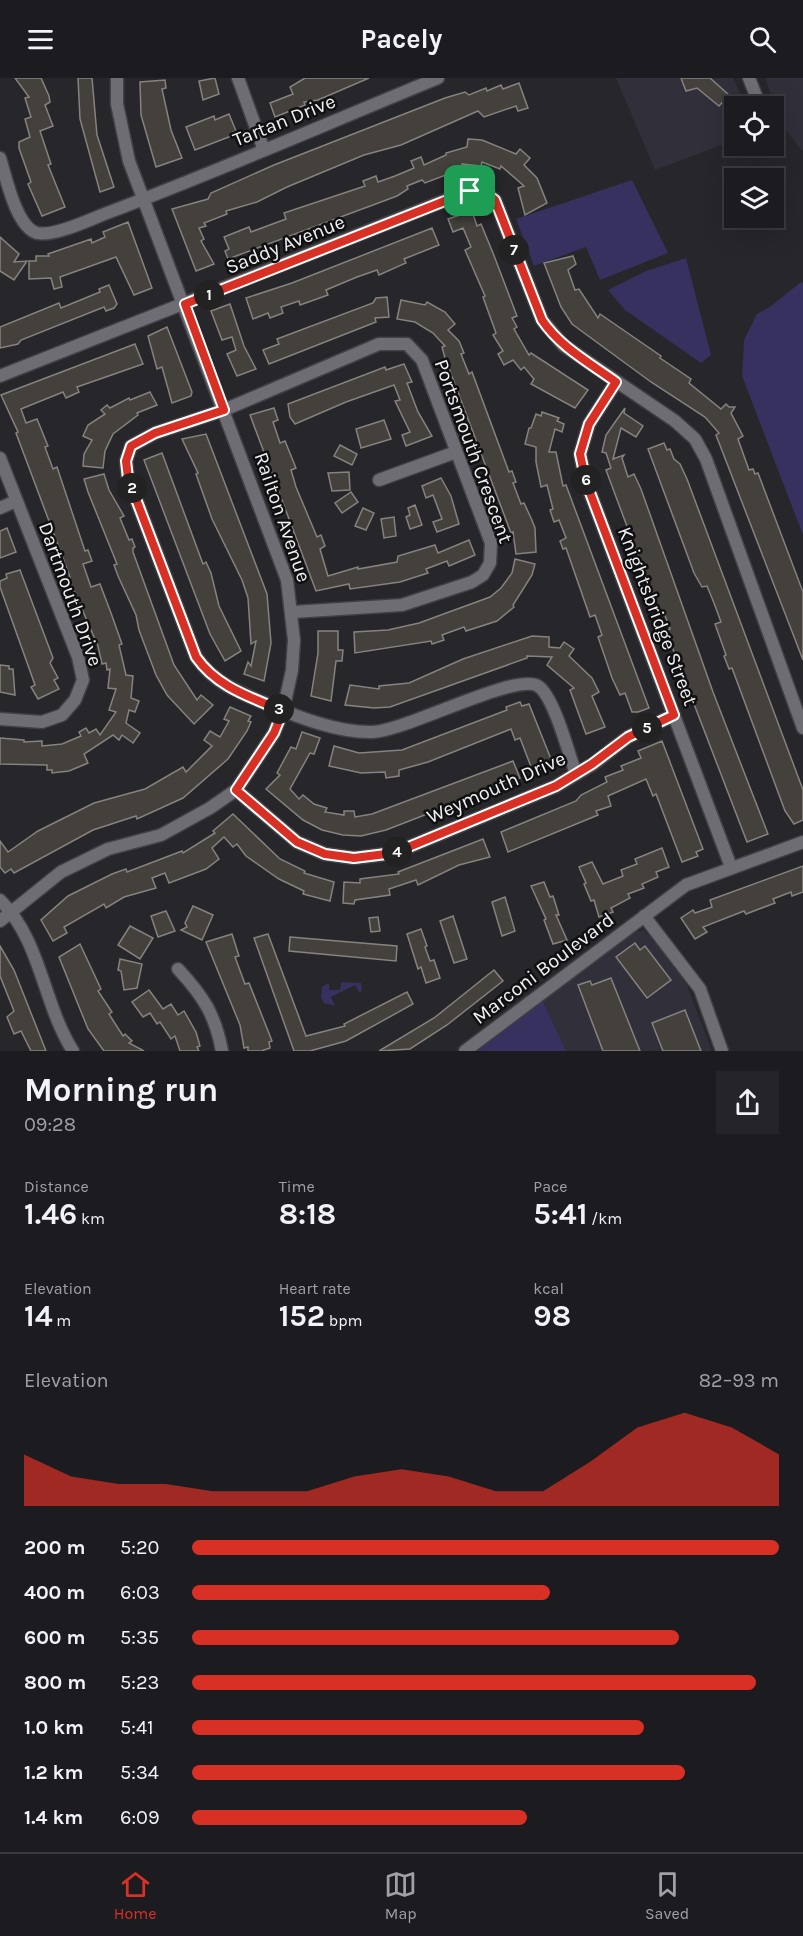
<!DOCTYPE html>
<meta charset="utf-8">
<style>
:root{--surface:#1c1c20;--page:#252529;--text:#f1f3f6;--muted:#a0a1a5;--line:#3a3a3e;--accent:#d93025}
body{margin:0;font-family:Karla,sans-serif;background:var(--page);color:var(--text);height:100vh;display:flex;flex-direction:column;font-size:22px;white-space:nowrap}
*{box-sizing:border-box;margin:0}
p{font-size:20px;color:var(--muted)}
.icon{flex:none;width:33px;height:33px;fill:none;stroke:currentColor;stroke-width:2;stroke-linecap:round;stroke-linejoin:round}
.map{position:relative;height:973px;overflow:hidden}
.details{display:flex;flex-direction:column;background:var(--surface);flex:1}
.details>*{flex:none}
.controls{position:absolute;left:724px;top:18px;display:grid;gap:12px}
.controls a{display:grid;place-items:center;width:60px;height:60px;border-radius:0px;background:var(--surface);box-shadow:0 6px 24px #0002,0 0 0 2px var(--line);font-size:30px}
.pin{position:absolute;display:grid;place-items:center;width:51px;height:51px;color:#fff;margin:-26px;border-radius:12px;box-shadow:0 3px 9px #0006}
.km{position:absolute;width:30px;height:30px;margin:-15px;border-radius:50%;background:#222;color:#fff;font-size:16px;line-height:30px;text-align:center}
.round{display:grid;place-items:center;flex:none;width:63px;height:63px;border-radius:0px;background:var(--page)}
.overview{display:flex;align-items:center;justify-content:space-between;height:102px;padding:0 24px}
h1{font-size:33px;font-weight:700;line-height:45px}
.stats{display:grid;grid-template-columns:repeat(3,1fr);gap:9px;height:102px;padding:6px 24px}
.stats div{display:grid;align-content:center}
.stats b{font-size:30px;font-weight:700}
.stats small{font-size:16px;font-weight:400}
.stats p{font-size:16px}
.chart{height:168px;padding:12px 24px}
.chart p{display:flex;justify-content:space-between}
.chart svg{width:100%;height:108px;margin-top:6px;fill:var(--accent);opacity:.7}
ul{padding:0 24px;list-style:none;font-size:20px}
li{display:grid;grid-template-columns:96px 72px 1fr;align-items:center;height:45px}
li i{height:15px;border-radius:8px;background:var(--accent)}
header{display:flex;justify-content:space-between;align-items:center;height:78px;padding:0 24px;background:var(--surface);font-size:27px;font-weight:700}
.menu{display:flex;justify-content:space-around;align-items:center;height:84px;border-top:2px solid var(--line);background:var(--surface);font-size:16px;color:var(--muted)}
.menu a{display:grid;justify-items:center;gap:3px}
.menu .active{color:var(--accent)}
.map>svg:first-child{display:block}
</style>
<header><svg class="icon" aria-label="menu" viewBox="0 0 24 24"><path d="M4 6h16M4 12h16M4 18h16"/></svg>Pacely<svg class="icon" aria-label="search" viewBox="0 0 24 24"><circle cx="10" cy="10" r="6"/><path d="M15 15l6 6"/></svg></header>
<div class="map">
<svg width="803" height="973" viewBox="0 0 803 973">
<rect width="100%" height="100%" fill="#26262b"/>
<!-- built -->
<g fill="#302f3a">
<path d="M616,0H733L746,28H735V62L655,92Z"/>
<path d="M765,0H803V74L782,47Z"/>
<path d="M643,852L653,860L687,907L712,973H566L543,923L631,855Z"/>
</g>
<!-- green -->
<g fill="#36315e">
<path d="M632,102L668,175L600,202L586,169L534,188L516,141Z"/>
<path d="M686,180L711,277L701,285L625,232L608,212L646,193Z"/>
<path d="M801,204L803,205V457L742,298L744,262L757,236L771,228Z"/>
<path d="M341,904L361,905L362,912L360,915L355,907L331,919L335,928L324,925L321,919L322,909L329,905V912H340Z"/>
<path d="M543,923L566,973H477Z"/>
</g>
<!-- building -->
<g fill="#44403c" stroke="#86827e" stroke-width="1.5">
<path d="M15,0H41L49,18L50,24L45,27L53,48L40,53L51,86L48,87L65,129L42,138L28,106L31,104L19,70V64L30,59L25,41L31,39L25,20L29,19Z"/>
<path d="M78,0H92L97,57L114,109L100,114L80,41Z"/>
<path d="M215,0L219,16L203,22L199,3Z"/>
<path d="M305,0H369L318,22L304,24L305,27L275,39L270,25L293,16L290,9Z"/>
<path d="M681,0H710L729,17L719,28L697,10L686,13Z"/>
<path d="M165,2L166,10L162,11L171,52L182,80L156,89L141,37L140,4Z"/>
<path d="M519,5L528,30L518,33L516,28L484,39L478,33L401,67L364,77L287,109L257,124L226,133L227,136L204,145L206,148L199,150L204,161L201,163L214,186L196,193L172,131L208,121L211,115L274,87L445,20L465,14L469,17L486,10L487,13L501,7L503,11Z"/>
<path d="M229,36L236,53L233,54L234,57L195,72L186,49L214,38L215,42Z"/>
<path d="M468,61L482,62L516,76L520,71L530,80L524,87L537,100L547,125L525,137L518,110L524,108L501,88L500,91L482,84L481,88L462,86L464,90L425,105L422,102L407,108L408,111L397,118L228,181L225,173L229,171L224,159L249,149L251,154L286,141L284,135L365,108L363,103L376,98L378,104L395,98L414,90L411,83L421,79L424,87L446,77V75L467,69Z"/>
<path d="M472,133L477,148L481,146L493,175L517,238L512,240L517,249L514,251L529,277L531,275L588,312L575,330L531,306L534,301L524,289L521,292L513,282L504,287L498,276L503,273L493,257L496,255L483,219L485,218L465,172L471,169L463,150L453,154L448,141Z"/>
<path d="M128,144L152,210L134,217L116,179L60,199L62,209L54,211L51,200L29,201V183H36V178H49L48,176L91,161L92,165L105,159L103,154Z"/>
<path d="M432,150L439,167L404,181L406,185L379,197L377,192L357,199L326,212L328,217L300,227L299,223L281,229L283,235L270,240L268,235L253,241L246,220L292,205Z"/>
<path d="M0,159L19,176L14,184L27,183L14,202L0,193Z"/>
<path d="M573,178L576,186L568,192L575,212L579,211L598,240L600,236L661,278L660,280L691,301L689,305L721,331L726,326L729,329H735L731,335L743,358L738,361L749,392L753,391L755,396L758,395L803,514V582L716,357L719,355L705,339L651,304L572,246L561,229L544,185Z"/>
<path d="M109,207L117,226L114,230L106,233L104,229L21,262L18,266L0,270V249L59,225L61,230L100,214L99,211Z"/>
<path d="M387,219L389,239L375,240L376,244L269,286L263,272L279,266L277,261L373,225L376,220Z"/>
<path d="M401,222L425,227L427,224L445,234L455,246L448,252L459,263L464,275L461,276L469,296L472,294L509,394L512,393L516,404L513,405L521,426L524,425L531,440L535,450L536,474L516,476L513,454L511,455L445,280L442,269L445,268L433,255L415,244L397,241Z"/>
<path d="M230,226L244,268L256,291L237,298L227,276L236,272L232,259L222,262L211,233Z"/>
<path d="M167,249L192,314L191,318L172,325L162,289L157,291L148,258Z"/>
<path d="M135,266L143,286L77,309L79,314L66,320L63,314L21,331L26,345L37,341L48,368L45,369L53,391L57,389L85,473L88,472L92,483L83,486L91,509L100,506L111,535L122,566L119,567L126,597L133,598L131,620L139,623L135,634L129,632L126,645L140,655L133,665L122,657L119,662L113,657L84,676L88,685L69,693L52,695V692H47V687L0,686V660L24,662V664L42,663V668L62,666L81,658L79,654L86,650L89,655L96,651L100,657L116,634L109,632L116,611L108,610L110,591L107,592L106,585L102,586L98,568L68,499H70L16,355L18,354L1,317Z"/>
<path d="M404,286L412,304L407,305L418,334L432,358L406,368L402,357L410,354L395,323L400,322L394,307L346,324L295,346L290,339L288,326L385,289L386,292Z"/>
<path d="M150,314L157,327L137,335L138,337L113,356L105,373L103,390L83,388L84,376L92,362L83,358L88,347L105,336L101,332L107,327L110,330L129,320L130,322Z"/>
<path d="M274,330L278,342L273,344L280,365L285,363L296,390L291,392L296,409L317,459L321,457L325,468L320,471L328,498L358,489V491L397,484L398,478L435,467L438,475L469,462L475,477L449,488L447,483L426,491L428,495L400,504L350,511L349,506L316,513L250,337Z"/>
<path d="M625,330L624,335L643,348L636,359L621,350L613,381L624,377L622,380L628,399L634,396L641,411L713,614L768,756L747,764L666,553L670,551L664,535L660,537L606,392L611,390L606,375L602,374L606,357Z"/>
<path d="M542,334L559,340L557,343L564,346L562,354L555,351L549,374H556L563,408L566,407L649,630L638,634H632L625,615L620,617L612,600L598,559L602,557L595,537L590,539L566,470L563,471L560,463L566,460L559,442L554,444L550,432L553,431L547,407L541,409L536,384V369L525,366L529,350H531L536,336L541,338Z"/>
<path d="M384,342L391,361L361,370L356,351Z"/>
<path d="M206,356L267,516L271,565L264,603L244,596L248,584L251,588L256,563L251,566L248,520L242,502L212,441L196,396L198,395L182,361Z"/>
<path d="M664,365L667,372L670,371L674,381L680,386L687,401L803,712V742L794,746L785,733L732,590L729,591L724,578L726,577L715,546L721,544L714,525L707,508L702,509L694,495L648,371Z"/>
<path d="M340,367L357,376L352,387L334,378Z"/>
<path d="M162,375L203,486L206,484L211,495L219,528L241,573L225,583L210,556L144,382Z"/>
<path d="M349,394L350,412L332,413L328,395Z"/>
<path d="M104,396L109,412L124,438L120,440L129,462L132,461L135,469L133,470V474L174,587L197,622L201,617L213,627L194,646L167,617L156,597L139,552L136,537L118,498L114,487L117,486L88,414L84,401Z"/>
<path d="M441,400L451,418L459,446L437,454L433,444L442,441L433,417L426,420L422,408Z"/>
<path d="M351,414L358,424L342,435L335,425Z"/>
<path d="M415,427L422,447L410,451L406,439L410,437L408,430Z"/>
<path d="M363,430L374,435L366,452L355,448Z"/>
<path d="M394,439L396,458L384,460L381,441Z"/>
<path d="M7,450L16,474L0,480V453Z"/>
<path d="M515,481L535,486L532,497L513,527L514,529L497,543L466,553L464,549L442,557L444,562L432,566L431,563L355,575L354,554L388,552L419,545L490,519L501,510L512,495Z"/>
<path d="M20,492L53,580L50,585L58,600L54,602L59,611L38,621L31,609L35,607L0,509V503L7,500L6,496Z"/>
<path d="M318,553H338V572H343L342,583H336L331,623L311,618L318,575Z"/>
<path d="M532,558L549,559V569L560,570L564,564L574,571L569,578L592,600L599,614L592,618L605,649L586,656L570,612L574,610L547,587L552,579L527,578V580L390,629L374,630L345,627L350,607L379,611V608L409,605L463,581Z"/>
<path d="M0,587L9,588V591H13L15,617L0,614Z"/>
<path d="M520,624L522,628L529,626L553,686L533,694L520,660L515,662L511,651L428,684L399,692V698L386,700L385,694L361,695L329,688L334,668L359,675L402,672L507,632L506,629Z"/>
<path d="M230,629L251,638L248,643L251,644L247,653L228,681L183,720L137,741L136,738L93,752L14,795L11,791L5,795L0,789V763L8,774L38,753L94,725L145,711L183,689L186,694L212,668L204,662L210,653L220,659L229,643L224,641Z"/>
<path d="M302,654L320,660L314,676L310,675L290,711L299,721L303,717L314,726L327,730L325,734L344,737V733H354L355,739L372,736L513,683L520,700L386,752L361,758L343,757L322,752L303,742L266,711L280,697L277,695L291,669L296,671Z"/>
<path d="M662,663L703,771L696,774L698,778L682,784L656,716L653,718L646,701L608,718L611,728L596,733L598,737L508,774L501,754L576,723L581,717L607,704L605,699L623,692L621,688L641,680L638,673Z"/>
<path d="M233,736L280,781L305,793L304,795L334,804L330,823L303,816L304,813L279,801L246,778L237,766L233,769L224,759L212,770L219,781L206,791L169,805L165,795L152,800L156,810L124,819L106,830L104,826L64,849L67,855L53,863L41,842L68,818L112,796L126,791L127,794L182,773L183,775L215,755L213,753Z"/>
<path d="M483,761L490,779L459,787L418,807L416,802L389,811L390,817L355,822L354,826L343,825L344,804L360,805V801L399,796L398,794Z"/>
<path d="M662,770L669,789L656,794L658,799L642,806L644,810L628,816L630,820L611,830L613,834L599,839L594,822L591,823L584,806L586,805L579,789L592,784L603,806L623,798L621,792L637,786L635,781Z"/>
<path d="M803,788V814L792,818L791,814L773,821L775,825L759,831L746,836L744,833L703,849L707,854L695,861L681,840L693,832L695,835L712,829L710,822Z"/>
<path d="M544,804L550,819L553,818L559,837H556L567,862L553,866L544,842L546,841L531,808Z"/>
<path d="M505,819L515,853L502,858L492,824Z"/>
<path d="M193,828L213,837L202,862L181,852L187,849L185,845Z"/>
<path d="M166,833L175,853L158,859L151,838Z"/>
<path d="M453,838L467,881L454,885L440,843Z"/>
<path d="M378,839L380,853L371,854L369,840Z"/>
<path d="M130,848L153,860L140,881L118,867Z"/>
<path d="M421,851L427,868L425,869L430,883L434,882L440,900L426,905L421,889L418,891L407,856Z"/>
<path d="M232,856L239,878L235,879L245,906L249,905L272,963L269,964L270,970L261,973H248V969L244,970L240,947L206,864Z"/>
<path d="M268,856L306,958L345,948L344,946L407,914L413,926L346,963L310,973H294L254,860Z"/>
<path d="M290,859L397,868L396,883L289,873Z"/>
<path d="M635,865L640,872L645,868L671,902L647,920L616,879Z"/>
<path d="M80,866L101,911L98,913L112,934L109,936L123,958L125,956L132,963L129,965L144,973H104L88,951L59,879Z"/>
<path d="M0,868L14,892L46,973H31L21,953L14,956L7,939L14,933L0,898Z"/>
<path d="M120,881L142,886L137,910L124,912L121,893L118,892Z"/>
<path d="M494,892L503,903L447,947L410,971L379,973L434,940Z"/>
<path d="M611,900L640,973H603L578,907L590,903L592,907Z"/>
<path d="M149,912L163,931L171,926L178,937L184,933L196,954L200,968L197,969L199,973H180L175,958L171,961L160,944L157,946L150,935L143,939L132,924Z"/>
<path d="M685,932L701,973H663L652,945Z"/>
</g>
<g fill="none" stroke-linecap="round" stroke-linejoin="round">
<!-- minor casing -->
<g stroke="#414144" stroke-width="15">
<g id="minor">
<path d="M238,0L264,72"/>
<path d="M749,0L760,28"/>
<path d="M0,80C6,99 16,149 37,155C54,159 91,141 107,135C219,93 328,45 438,0"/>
<path d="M0,298L469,113H483L495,122L542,242L563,267L675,343L695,361L706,381L803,650"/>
<path d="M616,304L589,346L580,376L586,404L731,789"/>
<path d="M0,380L78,579L83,602L75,622L62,637L42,644L0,641"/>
<path d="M379,402L456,374"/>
<path d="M0,430L16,423"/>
<path d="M293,534L402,527L472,504L483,497L490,485L491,465L422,282L407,266H379L224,332L155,355L131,368L126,383L128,400L196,579C214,605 238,614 267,626C298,639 338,655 373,654C408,652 516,594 538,608C554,618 569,677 576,696"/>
<path d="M236,712L297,764L325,776L354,780L394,775L556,708L593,686L628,659L674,637"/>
<path d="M0,822C41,862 43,926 73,973"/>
<path d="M644,838L700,911L722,973"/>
<path d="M0,843L61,794L108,771L161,757L210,730L236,712L274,655L283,633L292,592L294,562L287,502L129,83L117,26V0"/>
<path d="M178,891C203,918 215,936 222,973"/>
<path d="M465,973L686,807L803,764"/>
</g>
</g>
<!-- minor -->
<use href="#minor" stroke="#6d6d73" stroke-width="12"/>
</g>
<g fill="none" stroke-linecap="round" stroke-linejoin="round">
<!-- route casing -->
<g stroke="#fff" stroke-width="12">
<path id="route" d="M470,113H483L495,122L542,242C560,269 590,285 616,304L589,346L580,376L586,404L674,637L628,659L592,686L556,708L394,775L354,780L325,776L297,764L236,712L274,655L283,633C250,619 217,609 196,579L128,400L126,383L131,368L155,355L224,332L185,226Z"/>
</g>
<!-- route -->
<use href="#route" stroke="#d93025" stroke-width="8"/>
</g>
<g text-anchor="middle" stroke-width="5" stroke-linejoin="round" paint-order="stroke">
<!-- street labels -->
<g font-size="20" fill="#f1f1f4" stroke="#101012">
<text transform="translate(284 42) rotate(-22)" y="7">Tartan Drive</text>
<text transform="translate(285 166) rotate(-22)" y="7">Saddy Avenue</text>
<text transform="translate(474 373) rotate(70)" y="7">Portsmouth Crescent</text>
<text transform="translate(283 439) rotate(71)" y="7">Railton Avenue</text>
<text transform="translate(71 516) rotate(70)" y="7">Dartmouth Drive</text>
<text transform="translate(658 538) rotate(69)" y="7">Knightsbridge Street</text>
<text transform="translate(496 709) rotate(-24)" y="7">Weymouth Drive</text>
<text transform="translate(543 890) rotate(-37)" y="7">Marconi Boulevard</text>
</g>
</g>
</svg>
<div class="controls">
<a><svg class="icon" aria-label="locate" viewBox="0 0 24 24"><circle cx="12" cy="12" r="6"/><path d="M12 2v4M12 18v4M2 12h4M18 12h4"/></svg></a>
<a><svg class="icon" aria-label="layers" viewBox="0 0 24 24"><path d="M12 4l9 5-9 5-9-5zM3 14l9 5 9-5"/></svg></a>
</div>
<div class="pin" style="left:470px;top:113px;background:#1e9e55"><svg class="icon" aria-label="arrive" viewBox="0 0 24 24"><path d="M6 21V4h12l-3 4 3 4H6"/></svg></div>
<b class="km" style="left:209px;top:217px">1</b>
<b class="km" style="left:132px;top:410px">2</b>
<b class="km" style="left:279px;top:631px">3</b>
<b class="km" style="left:397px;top:774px">4</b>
<b class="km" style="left:647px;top:650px">5</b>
<b class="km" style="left:586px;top:402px">6</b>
<b class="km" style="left:514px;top:172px">7</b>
</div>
<section class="details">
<div class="overview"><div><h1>Morning run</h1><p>09:28</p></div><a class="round"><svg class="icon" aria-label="share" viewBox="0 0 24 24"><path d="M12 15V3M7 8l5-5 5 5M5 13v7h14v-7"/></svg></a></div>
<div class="stats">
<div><p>Distance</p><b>1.46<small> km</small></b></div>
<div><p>Time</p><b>8:18</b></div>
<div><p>Pace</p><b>5:41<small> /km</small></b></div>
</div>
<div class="stats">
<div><p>Elevation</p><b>14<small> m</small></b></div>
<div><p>Heart rate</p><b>152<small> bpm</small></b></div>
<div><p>kcal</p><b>98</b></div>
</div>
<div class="chart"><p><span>Elevation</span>82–93 m</p>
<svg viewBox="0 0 160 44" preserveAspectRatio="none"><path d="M0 44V23L10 32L20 35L30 35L40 38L50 38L60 38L70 32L80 29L90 32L100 38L110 38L120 26L130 12L140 6L150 12L160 23V44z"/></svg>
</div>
<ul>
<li><b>200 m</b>5:20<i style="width:100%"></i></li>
<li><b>400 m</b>6:03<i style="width:61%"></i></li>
<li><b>600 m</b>5:35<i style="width:83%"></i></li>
<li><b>800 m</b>5:23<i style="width:96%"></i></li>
<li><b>1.0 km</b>5:41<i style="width:77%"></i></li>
<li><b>1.2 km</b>5:34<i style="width:84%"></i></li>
<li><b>1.4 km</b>6:09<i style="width:57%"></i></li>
</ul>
</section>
<nav class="menu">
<a class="active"><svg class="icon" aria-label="home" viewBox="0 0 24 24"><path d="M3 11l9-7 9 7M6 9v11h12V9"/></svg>Home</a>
<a><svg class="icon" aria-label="map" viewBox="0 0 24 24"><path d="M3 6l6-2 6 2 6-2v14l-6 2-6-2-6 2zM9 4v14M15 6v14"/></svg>Map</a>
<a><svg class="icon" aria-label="saved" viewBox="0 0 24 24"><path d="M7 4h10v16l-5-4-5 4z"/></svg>Saved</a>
</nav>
